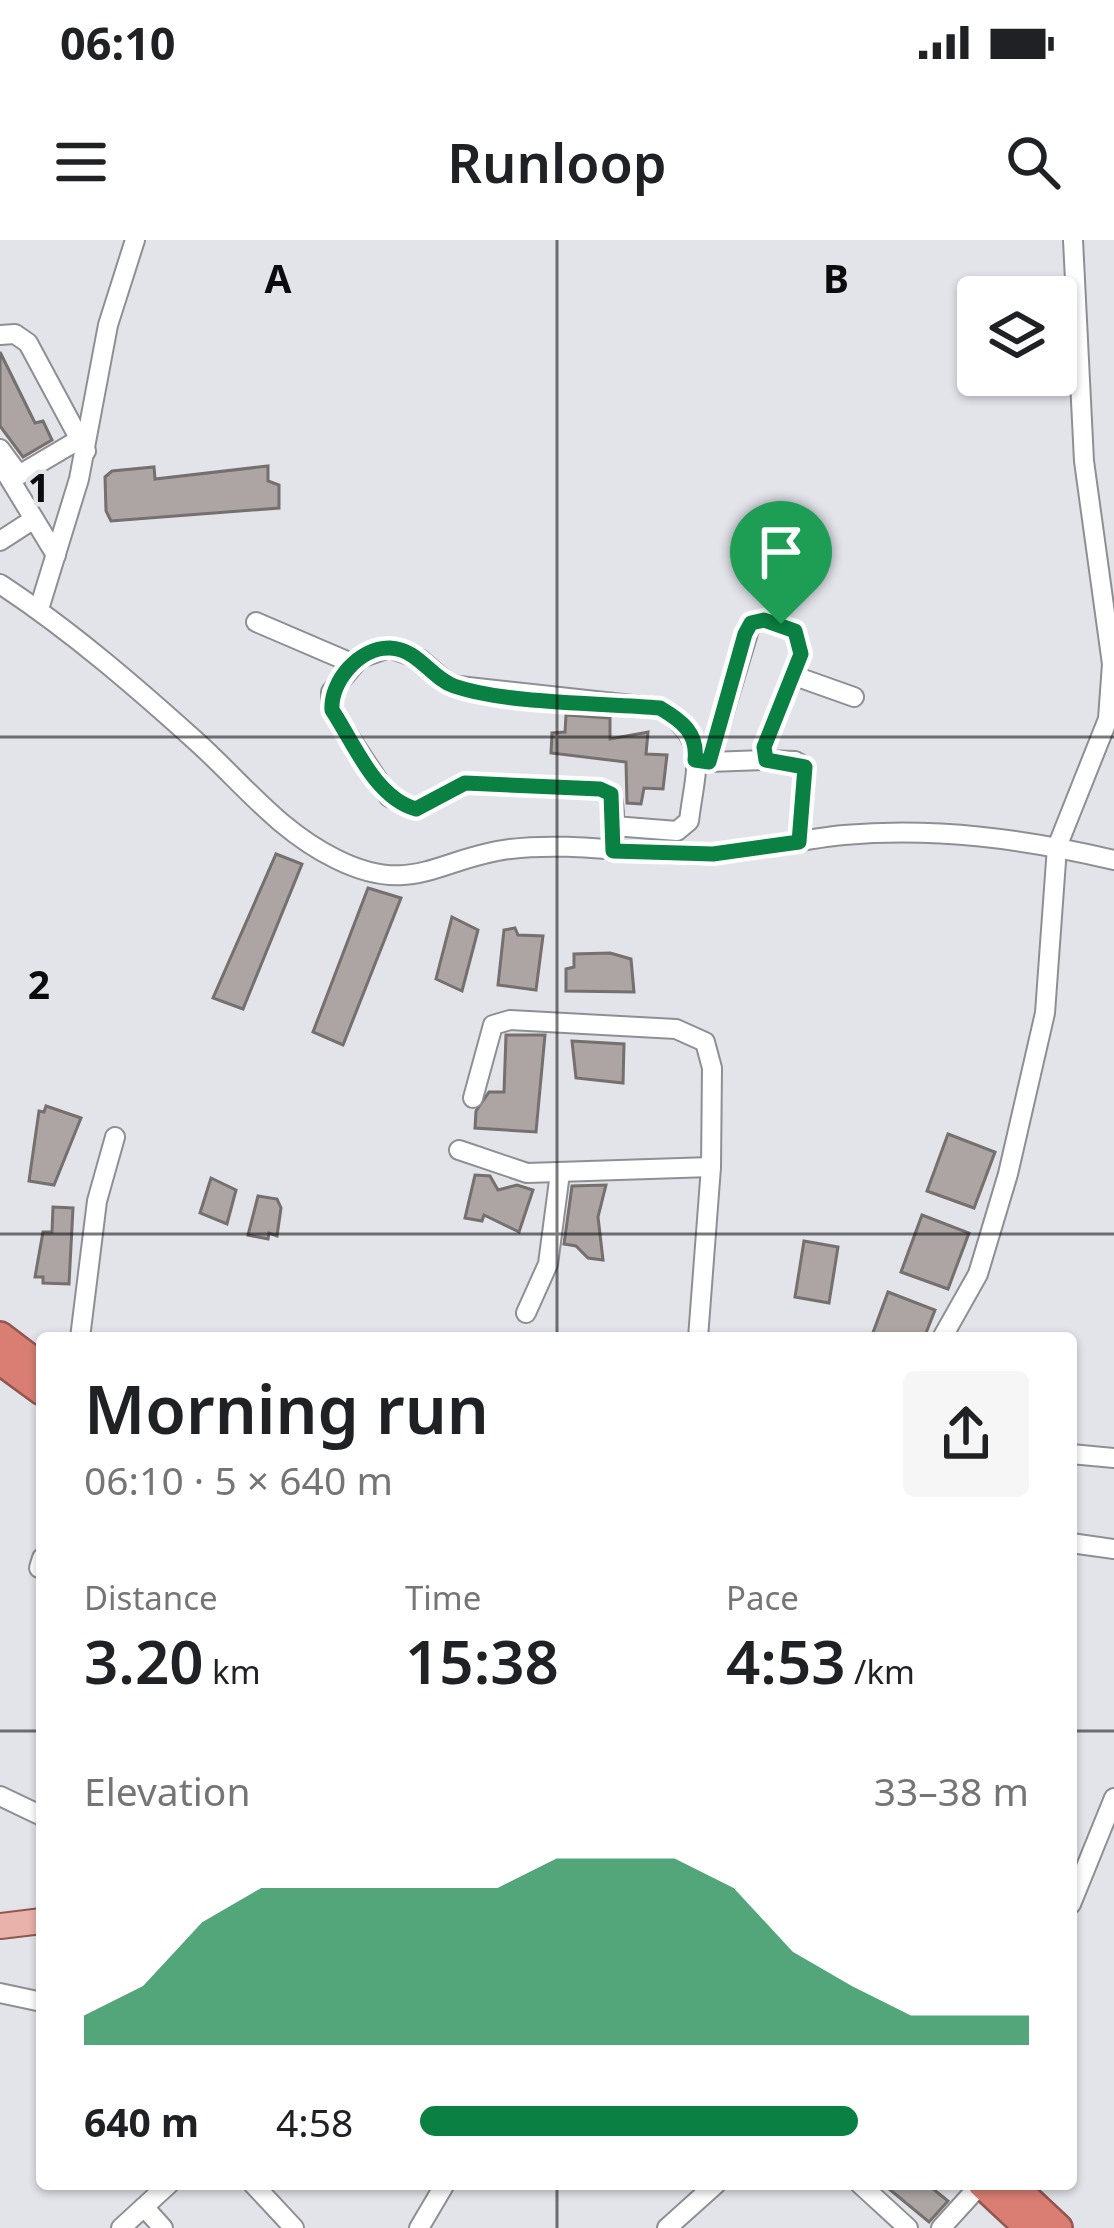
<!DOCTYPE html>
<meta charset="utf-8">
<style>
:root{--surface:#fff;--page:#f6f6f6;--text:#202124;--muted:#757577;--accent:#0b8043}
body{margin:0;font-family:"Noto Sans",sans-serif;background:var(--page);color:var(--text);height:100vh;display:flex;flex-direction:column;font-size:45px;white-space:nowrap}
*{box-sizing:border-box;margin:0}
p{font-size:39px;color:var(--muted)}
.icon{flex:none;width:66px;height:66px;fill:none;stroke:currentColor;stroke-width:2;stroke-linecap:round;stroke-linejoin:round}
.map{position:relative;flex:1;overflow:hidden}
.panel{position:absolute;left:36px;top:1092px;width:1041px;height:858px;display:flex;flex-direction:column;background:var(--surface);border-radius:12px;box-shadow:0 3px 9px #0004}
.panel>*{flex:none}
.controls{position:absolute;left:957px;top:36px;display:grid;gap:24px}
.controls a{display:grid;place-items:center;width:120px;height:120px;border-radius:12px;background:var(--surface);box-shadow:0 3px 9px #0004;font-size:60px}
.pin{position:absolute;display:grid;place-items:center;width:102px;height:102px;color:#fff;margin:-123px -51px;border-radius:50% 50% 50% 0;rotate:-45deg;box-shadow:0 0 12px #0007}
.pin .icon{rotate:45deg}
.round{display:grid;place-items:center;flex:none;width:126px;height:126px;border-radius:12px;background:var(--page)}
.overview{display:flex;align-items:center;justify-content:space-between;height:204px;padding:0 48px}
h1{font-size:66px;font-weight:600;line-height:90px}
.figures{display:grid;grid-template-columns:repeat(3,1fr);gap:18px;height:204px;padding:12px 48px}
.figures div{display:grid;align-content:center}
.figures b{font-size:60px;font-weight:600}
.figures small{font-size:33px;font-weight:400}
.figures p{font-size:33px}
.chart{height:336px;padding:24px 48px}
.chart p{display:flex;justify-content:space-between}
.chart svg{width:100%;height:216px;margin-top:12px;fill:var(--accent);opacity:.7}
ul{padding:0 48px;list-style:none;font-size:39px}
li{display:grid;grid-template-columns:192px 144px 1fr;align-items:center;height:90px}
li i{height:30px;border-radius:15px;background:var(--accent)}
.status{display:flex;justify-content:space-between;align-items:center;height:84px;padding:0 60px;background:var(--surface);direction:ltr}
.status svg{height:33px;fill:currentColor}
header{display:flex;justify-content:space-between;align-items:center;height:156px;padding:0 48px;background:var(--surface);font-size:54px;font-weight:600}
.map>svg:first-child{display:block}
</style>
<div class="status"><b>06:10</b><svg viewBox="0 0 49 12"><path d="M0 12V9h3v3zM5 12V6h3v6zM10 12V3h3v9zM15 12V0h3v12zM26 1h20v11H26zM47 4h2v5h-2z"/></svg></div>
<header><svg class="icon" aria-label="menu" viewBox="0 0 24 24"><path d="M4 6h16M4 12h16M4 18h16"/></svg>Runloop<svg class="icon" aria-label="search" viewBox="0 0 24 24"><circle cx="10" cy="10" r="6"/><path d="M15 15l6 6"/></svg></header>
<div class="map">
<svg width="1114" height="1988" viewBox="0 0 1114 1988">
<rect width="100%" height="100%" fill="#e2e4ea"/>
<!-- building -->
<g fill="#aca5a4" stroke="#756f6e" stroke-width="3">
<path d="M0,112L35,183L43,181L52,200L23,217L0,186Z"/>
<path d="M268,226V241L279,245V268L111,281L106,271L105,237L112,231L154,227L155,239Z"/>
<path d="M566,475L610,478V499L648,492L646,514L667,515L663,549L644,548L641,564L627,563L626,522L551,513L552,493L565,492Z"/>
<path d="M276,614L302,624L243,769L213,758Z"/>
<path d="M368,648L401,658L343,805L313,792Z"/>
<path d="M452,677L478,690L462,751L436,739Z"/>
<path d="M515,688L518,695L543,696L536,750L498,745L504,690Z"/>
<path d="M610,713L631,719L634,752L566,751V729L574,727V714Z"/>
<path d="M506,795H545L536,892L475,888L476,871L489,852H504Z"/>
<path d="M572,801L624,804L623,843L576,838Z"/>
<path d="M46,866L81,878L54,945L29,941L39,871L44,872Z"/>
<path d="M948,894L995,912L974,968L927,951Z"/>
<path d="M475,935L490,936L498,950L517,945L533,950L519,992L484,975L482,981L465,978Z"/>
<path d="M211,938L236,950L227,984L200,973Z"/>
<path d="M606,945L598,977L603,1020L588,1018L576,1006L564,1004L572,946Z"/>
<path d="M258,956L277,959L281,968L277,996L269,993L268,999L248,995Z"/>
<path d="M53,967L73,968L69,1044L43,1043V1037H35L43,992H52Z"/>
<path d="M922,975L969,993L948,1049L901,1032Z"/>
<path d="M804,1001L838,1007L829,1063L795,1057Z"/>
<path d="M888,1052L935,1070L924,1098H871Z"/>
<path d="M883,1944H927L948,1961L929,1982Z"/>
</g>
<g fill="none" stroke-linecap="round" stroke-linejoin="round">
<!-- minor casing -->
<g stroke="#8e8f95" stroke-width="22">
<g id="minor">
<path d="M0,95L15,94L28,103L86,211"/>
<path d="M0,209L19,235L80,199"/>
<path d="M0,223L56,315"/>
<path d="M0,301L34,279"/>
<path d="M0,344C70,390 136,447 198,503C244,545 279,591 336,619C412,657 439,618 510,609C576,601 644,616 710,614C755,612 799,599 844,595C936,587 1025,599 1114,620"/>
<path d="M39,369L79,239L108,85L135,0"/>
<path d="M256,382L354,424"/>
<path d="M696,520L709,522L751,383L764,380L795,391L801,414L792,435"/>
<path d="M709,522L766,520"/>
<path d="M799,601L805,527L795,521L766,520L764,507L792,435L854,457"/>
<path d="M613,612C614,592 616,572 611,554L600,549L465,543L416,569L389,557L331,469V452L360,418L389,408L420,419L450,445L660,468C711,499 695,530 689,581L677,591L614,586"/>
<path d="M473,858L493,785L510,780L676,789L705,802L712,828L711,927L698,1098"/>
<path d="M459,910L527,933L711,927"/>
<path d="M526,1073L548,1024L560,933"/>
<path d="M80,1098L97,961L115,897"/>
<path d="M942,1098L978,1034L1008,934L1045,773L1057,607L1108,479L1112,424L1084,221L1073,0"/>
<path d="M1071,1214L1114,1218"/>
<path d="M1071,1303L1114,1309"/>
<path d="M39,1328L42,1318"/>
<path d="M0,1556L42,1576"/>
<path d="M1071,1664L1114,1558"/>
<path d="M0,1753L42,1762"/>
<path d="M253,1944L294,1988"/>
<path d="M860,1944L908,1988"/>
<path d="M144,1967L163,1988"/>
<path d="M121,1988L169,1944"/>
<path d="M419,1988L445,1944"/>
<path d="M667,1988L716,1944"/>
<path d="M941,1988L981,1944"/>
</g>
</g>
<!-- major casing -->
<g stroke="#92564f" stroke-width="28">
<path id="major" d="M0,1686L42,1681"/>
</g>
<!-- highway casing -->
<g stroke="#92564f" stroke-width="32">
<g id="highway">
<path d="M0,1096L42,1128"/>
<path d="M0,1120L42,1151"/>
<path d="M982,1944L1029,1988"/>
<path d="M1011,1944L1058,1988"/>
</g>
</g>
<!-- minor -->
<use href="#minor" stroke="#fff" stroke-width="18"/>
<!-- major -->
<use href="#major" stroke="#e9b2ab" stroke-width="24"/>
<!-- highway -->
<use href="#highway" stroke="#da7e73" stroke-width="27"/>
</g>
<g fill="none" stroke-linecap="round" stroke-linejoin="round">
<!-- route casing -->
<g stroke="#fff" stroke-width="24">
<path id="route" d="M764,380L795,391L801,414L764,507L766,520L805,527L799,602L713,614L613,611L611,554L600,549L465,543L416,569C375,558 354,503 332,470C330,442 359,407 390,408C418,409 431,438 454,446C506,464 603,463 660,468C682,481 698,493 695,520L709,522L745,394L751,383Z"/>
</g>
<!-- route -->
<use href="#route" stroke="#0b8043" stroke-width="15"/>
</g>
<!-- grid -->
<path fill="none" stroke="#0b0b0d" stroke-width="3" stroke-opacity="0.55" d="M557,0V1098M0,497H1114M0,994H1114M0,1491H42M1071,1491H1114M557,1944V1988"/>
<g font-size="39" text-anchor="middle" font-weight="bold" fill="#0b0b0d" stroke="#e2e4ea" stroke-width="9" stroke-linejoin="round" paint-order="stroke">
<text x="278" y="53">A</text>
<text x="836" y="53">B</text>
<text x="39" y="262">1</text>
<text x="39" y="759">2</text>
</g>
</svg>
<div class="controls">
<a><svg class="icon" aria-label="layers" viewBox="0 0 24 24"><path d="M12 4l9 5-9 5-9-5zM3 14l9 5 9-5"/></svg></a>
</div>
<div class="pin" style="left:781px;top:384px;background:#1e9e55"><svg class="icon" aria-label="arrive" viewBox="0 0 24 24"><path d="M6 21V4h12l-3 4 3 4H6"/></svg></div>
<section class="panel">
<div class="overview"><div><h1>Morning run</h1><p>06:10 · 5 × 640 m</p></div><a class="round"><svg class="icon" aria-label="share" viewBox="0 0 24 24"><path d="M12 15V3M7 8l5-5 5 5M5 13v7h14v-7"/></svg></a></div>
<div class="figures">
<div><p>Distance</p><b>3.20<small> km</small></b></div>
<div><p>Time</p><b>15:38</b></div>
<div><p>Pace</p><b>4:53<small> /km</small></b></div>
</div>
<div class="chart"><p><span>Elevation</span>33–38 m</p>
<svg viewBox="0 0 160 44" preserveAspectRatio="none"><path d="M0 44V38L10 32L20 19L30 12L40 12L50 12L60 12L70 12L80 6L90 6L100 6L110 12L120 25L130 32L140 38L150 38L160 38V44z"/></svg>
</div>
<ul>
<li><b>640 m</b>4:58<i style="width:72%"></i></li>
</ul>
</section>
</div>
